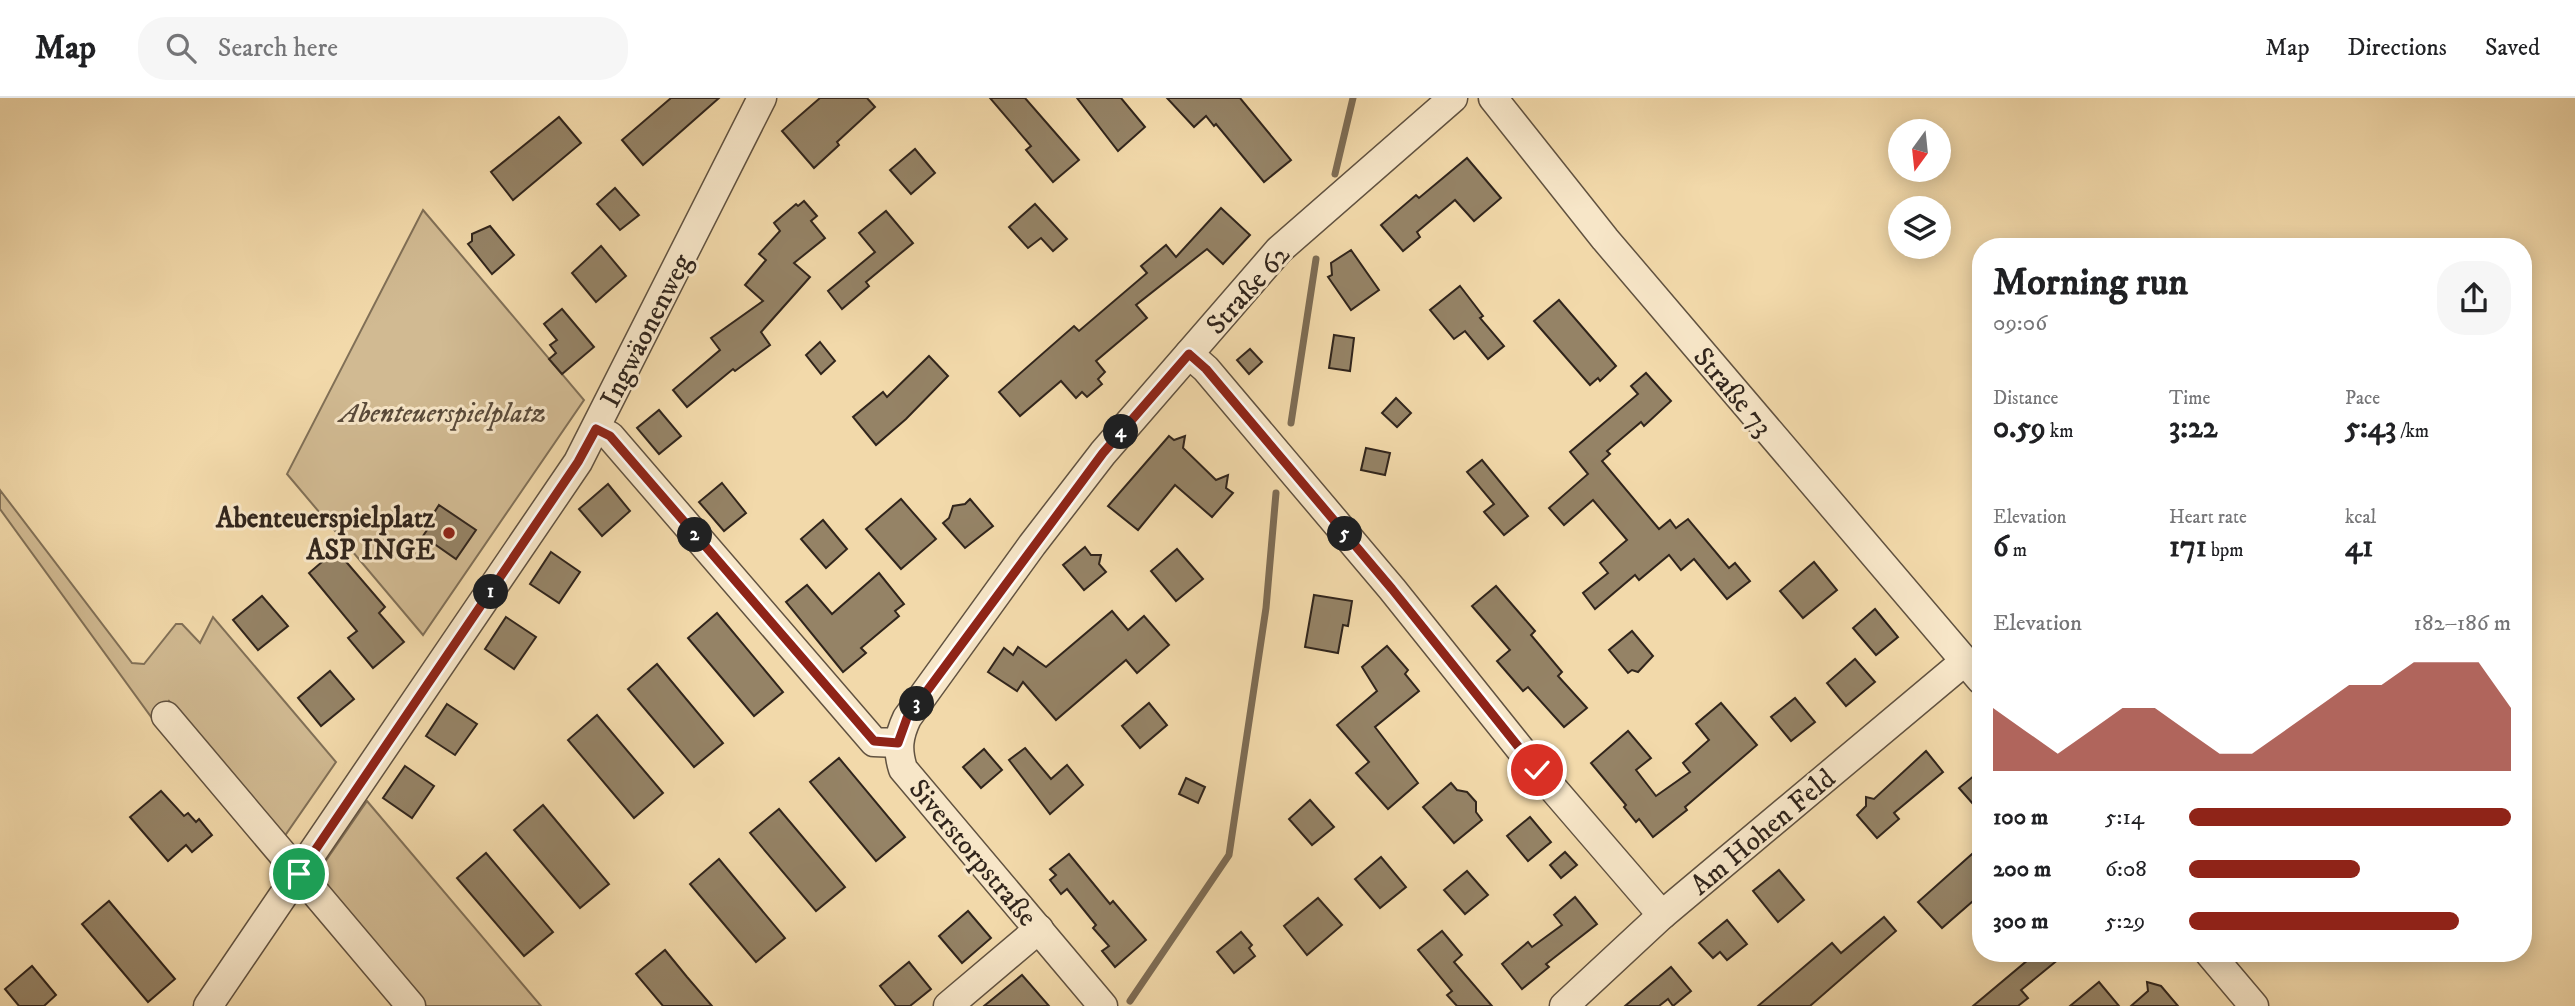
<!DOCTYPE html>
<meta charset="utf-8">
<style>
:root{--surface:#fff;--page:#f6f6f6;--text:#202124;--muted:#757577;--line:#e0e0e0;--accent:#8f2418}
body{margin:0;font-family:"IM FELL DW Pica",serif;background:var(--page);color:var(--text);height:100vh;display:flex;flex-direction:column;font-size:26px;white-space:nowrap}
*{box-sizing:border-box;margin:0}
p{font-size:23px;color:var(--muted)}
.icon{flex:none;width:38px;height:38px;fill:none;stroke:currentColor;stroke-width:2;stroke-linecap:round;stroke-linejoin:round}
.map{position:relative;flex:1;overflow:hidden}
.details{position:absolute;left:1972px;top:140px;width:560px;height:724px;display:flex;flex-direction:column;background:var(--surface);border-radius:28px;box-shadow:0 4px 18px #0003}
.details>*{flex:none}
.needle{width:46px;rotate:195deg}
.fabs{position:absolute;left:1888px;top:21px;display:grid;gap:14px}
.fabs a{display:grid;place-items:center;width:63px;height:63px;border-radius:50%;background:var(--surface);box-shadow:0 4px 18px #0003;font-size:35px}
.pin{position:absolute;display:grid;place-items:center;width:60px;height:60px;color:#fff;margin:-30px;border:4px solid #fff;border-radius:50%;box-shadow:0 2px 7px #0007}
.km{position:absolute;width:35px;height:35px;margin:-18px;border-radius:50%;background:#222;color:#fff;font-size:19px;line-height:35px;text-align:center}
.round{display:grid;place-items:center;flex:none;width:74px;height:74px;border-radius:28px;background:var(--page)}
.summary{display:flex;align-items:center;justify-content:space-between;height:119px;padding:0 21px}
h1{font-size:38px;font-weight:800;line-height:52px}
.metrics{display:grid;grid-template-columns:repeat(3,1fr);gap:10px;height:119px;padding:7px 21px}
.metrics div{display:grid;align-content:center}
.metrics b{font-size:30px;font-weight:800}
.metrics small{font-size:19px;font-weight:400}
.metrics p{font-size:19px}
.chart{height:196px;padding:14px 21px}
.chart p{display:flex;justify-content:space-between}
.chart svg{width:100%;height:126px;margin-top:7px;fill:var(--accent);opacity:.7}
ul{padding:0 21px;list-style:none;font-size:23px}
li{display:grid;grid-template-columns:112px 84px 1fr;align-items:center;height:52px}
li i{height:18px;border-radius:9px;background:var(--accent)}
header{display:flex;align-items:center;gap:42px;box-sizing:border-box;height:98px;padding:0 35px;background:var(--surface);border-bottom:2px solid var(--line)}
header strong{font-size:33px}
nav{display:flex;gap:38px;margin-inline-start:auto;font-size:24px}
.search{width:490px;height:63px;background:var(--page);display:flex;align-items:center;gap:18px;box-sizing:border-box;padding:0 24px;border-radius:28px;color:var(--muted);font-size:26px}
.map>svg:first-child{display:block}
</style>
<header>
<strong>Map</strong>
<div class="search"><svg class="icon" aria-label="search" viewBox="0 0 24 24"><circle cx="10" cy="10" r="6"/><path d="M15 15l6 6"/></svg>Search here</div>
<nav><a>Map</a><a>Directions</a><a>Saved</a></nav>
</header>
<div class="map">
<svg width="2575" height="908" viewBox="0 0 2575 908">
<rect width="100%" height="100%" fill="#f2d9aa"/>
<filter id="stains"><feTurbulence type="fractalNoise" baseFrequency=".00286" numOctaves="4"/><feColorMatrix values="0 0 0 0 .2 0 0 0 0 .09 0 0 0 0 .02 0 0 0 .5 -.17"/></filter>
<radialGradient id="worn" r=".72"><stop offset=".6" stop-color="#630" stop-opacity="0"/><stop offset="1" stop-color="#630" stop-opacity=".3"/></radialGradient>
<!-- green -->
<g fill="#d1ba92" stroke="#817057" stroke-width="2">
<path d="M423,112L584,302L423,537L287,376Z"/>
<path d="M0,392L132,565L144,566L176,526H182L200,545L213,519L336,664L284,739L169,603L157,627L0,411Z"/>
<path d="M367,703L541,908H426L316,777Z"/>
</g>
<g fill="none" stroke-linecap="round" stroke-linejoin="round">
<!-- stream -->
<g stroke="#7d6c54" stroke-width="7">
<path d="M1335,76L1353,0"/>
<path d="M1291,325L1316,161"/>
<path d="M1130,903L1229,757L1266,510L1276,395"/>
</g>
</g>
<!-- building -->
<g fill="#958366" stroke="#31251c" stroke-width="2">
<path d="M671,0H719L643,67L622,42Z"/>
<path d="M820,0H867L875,9L837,44L839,47L814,70L782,33Z"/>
<path d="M990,0H1025L1079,62L1053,84L1026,52L1031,48Z"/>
<path d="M1077,0H1121L1145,29L1118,53Z"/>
<path d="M1167,0H1240L1291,62L1264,84L1216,26L1214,28L1206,18L1194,29Z"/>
<path d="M559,19L581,45L513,102L491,74Z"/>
<path d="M915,51L935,75L911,96L890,72Z"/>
<path d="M1467,60L1501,100L1474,123L1455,102L1417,134L1420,139L1403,153L1381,127L1416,97L1419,100Z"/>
<path d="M615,90L639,117L620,132L597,106Z"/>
<path d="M804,103L817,118L811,123L825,140L794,165L810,179L761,234L770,247L735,273L733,271L687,309L673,292L720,252L711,240L763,203L745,187L766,162L759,156L780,133L774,125L796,106L798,108Z"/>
<path d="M1035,106L1067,141L1053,153L1041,140L1028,150L1009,129Z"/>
<path d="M1221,110L1250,137L1223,166L1207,151L1136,207L1147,220L1096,263L1105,274L1098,281L1102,286L1087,299L1082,294L1076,300L1061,283L1020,318L999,294L1074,228L1079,233L1147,175L1141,168L1166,147L1176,159Z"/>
<path d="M886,113L913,145L866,184L869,188L842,211L828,193L875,154L859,135Z"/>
<path d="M490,128L514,157L492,176L468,146L472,143V136Z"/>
<path d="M601,148L626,178L596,204L572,175Z"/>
<path d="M1351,152L1379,192L1351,212L1328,179L1332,177L1331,165Z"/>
<path d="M1460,188L1483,218L1480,220L1504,248L1488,261L1465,233L1454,241L1430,212Z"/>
<path d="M1559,202L1616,268L1600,283L1598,280L1590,287L1534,223Z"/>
<path d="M562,211L594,249L562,276L549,261L556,255L550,247L557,242L544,226Z"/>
<path d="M1334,237L1354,240L1350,273L1329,270Z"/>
<path d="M820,244L835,263L821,276L806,257Z"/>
<path d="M1250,251L1262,264L1249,276L1237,262Z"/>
<path d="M929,258L948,278L906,321L876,347L853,319L883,294L887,299Z"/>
<path d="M1646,275L1671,303L1644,328L1641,324L1607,353L1610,356L1602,363L1659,431L1670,422L1676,430L1688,421L1729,470L1735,465L1750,483L1727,501L1694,461L1681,472L1669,457L1639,482L1635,477L1595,511L1583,495L1608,475L1600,465L1627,442L1593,402L1564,427L1549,410L1588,376L1570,354L1638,296L1631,288Z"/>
<path d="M1396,300L1411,315L1397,329L1382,315Z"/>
<path d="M659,312L681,338L659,356L637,330Z"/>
<path d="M1169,338L1174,342L1185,338L1183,350L1216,382L1228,377L1226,390L1233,395L1212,419L1175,387L1138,432L1108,408Z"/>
<path d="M1366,350L1390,355L1385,377L1361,372Z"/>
<path d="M1482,362L1528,418L1504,437L1484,414L1494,406L1467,374Z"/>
<path d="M722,385L746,415L724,433L699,404Z"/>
<path d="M608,386L630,413L602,438L579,411Z"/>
<path d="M901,401L936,441L901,471L866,431Z"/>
<path d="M970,401L993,428L965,450L943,425L949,420L953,408L965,406Z"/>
<path d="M439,407L476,432L456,461L423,438L427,432L424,430Z"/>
<path d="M823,422L847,451L826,470L801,441Z"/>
<path d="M1085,449L1091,457H1101L1099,466L1106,474L1084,492L1063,467Z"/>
<path d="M1177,451L1203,481L1176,503L1151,473Z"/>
<path d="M336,452L385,509L379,515L404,544L373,570L348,540L357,533L309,475Z"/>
<path d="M551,454L580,474L559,505L530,486Z"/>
<path d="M1814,464L1837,492L1803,520L1780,493Z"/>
<path d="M879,475L904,506L895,513L899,518L861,550L866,555L843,574L786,504L807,487L832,516Z"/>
<path d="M1496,488L1535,533L1531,537L1562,574L1558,578L1587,610L1564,629L1528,589L1523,593L1497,563L1510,552L1472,508Z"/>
<path d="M1314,497L1352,503L1348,528L1343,527L1338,555L1305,549Z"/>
<path d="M262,498L288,528L258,552L233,522Z"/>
<path d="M1875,511L1898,539L1876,557L1853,530Z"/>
<path d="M1112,513L1128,532L1144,518L1169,547L1137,575L1126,562L1056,622L1023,584L1017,593L988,574L1004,550L1013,557L1018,549L1046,569Z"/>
<path d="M717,515L783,594L754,618L688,540Z"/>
<path d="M506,519L536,539L514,571L485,551Z"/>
<path d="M1632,533L1653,558L1638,574L1632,572L1628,575L1609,552Z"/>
<path d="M1387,548L1408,572L1405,576L1419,593L1375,629L1418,685L1388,711L1356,675L1369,664L1337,627L1377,593L1362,569Z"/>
<path d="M1855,561L1875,584L1846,608L1827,585Z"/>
<path d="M657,566L723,645L694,669L628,591Z"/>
<path d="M330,573L354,601L321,628L298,600Z"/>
<path d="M1795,600L1815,624L1791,643L1771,619Z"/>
<path d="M1149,605L1167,627L1140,650L1122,628Z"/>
<path d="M1721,605L1757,647L1685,709L1687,712L1653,739L1639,721L1636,724L1624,709L1626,707L1591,665L1628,633L1651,660L1636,672L1656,698L1690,674L1683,665L1709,642L1696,626Z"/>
<path d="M447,606L477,626L455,657L426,638Z"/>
<path d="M597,617L663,695L634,720L568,642Z"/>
<path d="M1025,650L1051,681L1067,667L1083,687L1050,716L1009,662Z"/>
<path d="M984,651L1002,672L981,690L963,669Z"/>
<path d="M1926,653L1943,674L1894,715L1899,721L1877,740L1857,717L1866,708V699L1874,701Z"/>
<path d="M839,660L905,739L876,763L810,684Z"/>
<path d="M405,668L434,688L412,720L383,700Z"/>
<path d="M1981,672V715L1959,690Z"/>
<path d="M1186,680L1205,689L1198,705L1179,696Z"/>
<path d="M1451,685L1457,692L1467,694L1476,704V714L1482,722L1454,745L1423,709Z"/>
<path d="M161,693L184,718L188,715L196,724L199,721L212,737L192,754L186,747L168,763L130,719Z"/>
<path d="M1310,702L1334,729L1312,747L1289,721Z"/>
<path d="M543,707L609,786L580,810L514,732Z"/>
<path d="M779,711L845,789L816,813L750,735Z"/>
<path d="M1530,719L1551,744L1528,763L1507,738Z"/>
<path d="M1981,748V796L1942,830L1918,804Z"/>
<path d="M1565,754L1577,767L1561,780L1550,767Z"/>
<path d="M486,755L553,834L524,858L457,780Z"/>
<path d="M1069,756L1110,806L1113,803L1146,842L1115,869L1102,853L1109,848L1093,830L1096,827L1067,791L1061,796L1050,782L1056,777L1050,771Z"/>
<path d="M1381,759L1406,789L1380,810L1355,781Z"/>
<path d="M719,761L785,840L756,864L690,786Z"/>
<path d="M1779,772L1804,802L1778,824L1753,793Z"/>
<path d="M1467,773L1488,797L1465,816L1444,792Z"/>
<path d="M1575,799L1597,826L1546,866L1549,869L1522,891L1502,866L1528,844L1532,849L1562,827L1554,817Z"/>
<path d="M1318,800L1342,827L1307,857L1284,828Z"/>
<path d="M109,803L175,881L148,904L82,826Z"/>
<path d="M968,813L991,840L962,865L939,838Z"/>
<path d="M1884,819L1896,833L1810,908H1758L1832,845L1841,855Z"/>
<path d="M1727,822L1747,846L1727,862L1720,854L1713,860L1699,845Z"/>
<path d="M1442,833L1462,857L1454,864L1492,908H1457L1447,897L1452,893L1418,852Z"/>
<path d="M1241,834L1252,847L1249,850L1255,858L1234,875L1217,854Z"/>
<path d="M665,852L687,879L712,908H663L636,876Z"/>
<path d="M2035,856H2065L2021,892L2028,900L2018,908H1973Z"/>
<path d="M909,864L931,891L910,908H896L880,888Z"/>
<path d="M32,868L56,897L44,908H19L5,891Z"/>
<path d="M1671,869L1691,893L1673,908L1668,901L1659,908H1625Z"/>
<path d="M1022,877L1049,908H984Z"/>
<path d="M2099,884L2119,908H2070Z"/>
<path d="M2147,884L2161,888L2178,908H2131L2148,893Z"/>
</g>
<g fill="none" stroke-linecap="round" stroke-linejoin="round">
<!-- minor casing -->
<g stroke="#615240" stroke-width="31">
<g id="minor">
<path d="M1493,0L1605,141L1981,582"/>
<path d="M1189,256L1206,271L1392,491L1537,672L1662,817"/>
<path d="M596,331L610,338L874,644L898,645"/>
<path d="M166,618L411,908"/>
<path d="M2210,856L2254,908"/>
<path d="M208,908L578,364L762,0"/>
<path d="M948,908L1039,831"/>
<path d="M1103,908L903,671C897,652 898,639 907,620L1032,447L1103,355L1279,152L1453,0"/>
<path d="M1564,908L1662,817L1965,563"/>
</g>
</g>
<!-- minor -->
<use href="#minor" stroke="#f7e6c8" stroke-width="28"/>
</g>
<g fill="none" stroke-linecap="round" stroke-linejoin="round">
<!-- route casing -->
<g stroke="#fff" stroke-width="14">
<path id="route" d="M299,776L578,364L596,331L610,338L874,643L898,645L907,620L1103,355L1189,256L1206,271L1392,491L1537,672"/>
</g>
<!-- route -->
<use href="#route" stroke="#8f2418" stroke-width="9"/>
</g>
<!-- markers -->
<circle fill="#8f2418" stroke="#f7e6c8" stroke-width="2.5" cx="449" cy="435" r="7"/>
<g text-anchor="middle" stroke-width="6" stroke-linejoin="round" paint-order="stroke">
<!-- street labels -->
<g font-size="28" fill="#31251c" stroke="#f7e6c8">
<text transform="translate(1247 191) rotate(-48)" y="10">Straße 62</text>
<text transform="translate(645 232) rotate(-63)" y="10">Ingwäonenweg</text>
<text transform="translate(1734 293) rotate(50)" y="10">Straße 73</text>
<text transform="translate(1762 733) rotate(-40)" y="10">Am Hohen Feld</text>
<text transform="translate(974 754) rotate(50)" y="10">Siverstorpstraße</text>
</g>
<!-- park labels -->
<g font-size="28" font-style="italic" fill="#594a3a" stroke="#f7e6c8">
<text x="443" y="324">Abenteuerspielplatz</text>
</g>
<!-- poi labels -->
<g font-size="28" font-weight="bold" fill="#31251c" stroke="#f7e6c8" text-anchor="end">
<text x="435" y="429">Abenteuerspielplatz<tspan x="435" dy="32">ASP INGE</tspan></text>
</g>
</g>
<rect width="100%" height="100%" filter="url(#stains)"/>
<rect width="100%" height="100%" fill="url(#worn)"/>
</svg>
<div class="fabs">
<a><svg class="needle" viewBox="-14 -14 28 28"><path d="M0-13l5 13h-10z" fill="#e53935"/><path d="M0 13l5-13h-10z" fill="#757577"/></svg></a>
<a><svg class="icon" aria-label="layers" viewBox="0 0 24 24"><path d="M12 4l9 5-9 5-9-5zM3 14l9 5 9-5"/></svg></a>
</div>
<div class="pin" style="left:299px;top:776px;background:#1e9e55"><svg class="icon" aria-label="arrive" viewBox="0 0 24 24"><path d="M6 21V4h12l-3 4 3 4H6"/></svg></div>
<div class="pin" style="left:1537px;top:672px;background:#d93025"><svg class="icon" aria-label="check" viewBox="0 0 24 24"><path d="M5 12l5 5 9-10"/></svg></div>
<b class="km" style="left:491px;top:494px">1</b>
<b class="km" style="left:695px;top:437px">2</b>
<b class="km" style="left:917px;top:606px">3</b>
<b class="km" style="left:1121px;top:334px">4</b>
<b class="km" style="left:1345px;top:436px">5</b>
<section class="details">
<div class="summary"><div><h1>Morning run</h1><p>09:06</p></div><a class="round"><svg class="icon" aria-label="share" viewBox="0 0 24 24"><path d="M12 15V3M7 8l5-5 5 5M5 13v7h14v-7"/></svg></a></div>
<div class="metrics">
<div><p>Distance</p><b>0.59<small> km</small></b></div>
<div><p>Time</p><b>3:22</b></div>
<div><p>Pace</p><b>5:43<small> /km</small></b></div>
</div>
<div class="metrics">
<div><p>Elevation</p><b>6<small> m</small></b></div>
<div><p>Heart rate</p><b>171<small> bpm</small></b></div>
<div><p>kcal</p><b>41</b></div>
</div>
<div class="chart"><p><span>Elevation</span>182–186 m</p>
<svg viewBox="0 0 160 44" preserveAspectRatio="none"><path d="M0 44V22L10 30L20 38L30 30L40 22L50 22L60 30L70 38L80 38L90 30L100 22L110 14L120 14L130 6L140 6L150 6L160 22V44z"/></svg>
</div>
<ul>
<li><b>100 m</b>5:14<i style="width:100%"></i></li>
<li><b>200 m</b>6:08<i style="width:53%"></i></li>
<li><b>300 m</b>5:29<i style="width:84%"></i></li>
</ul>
</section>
</div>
